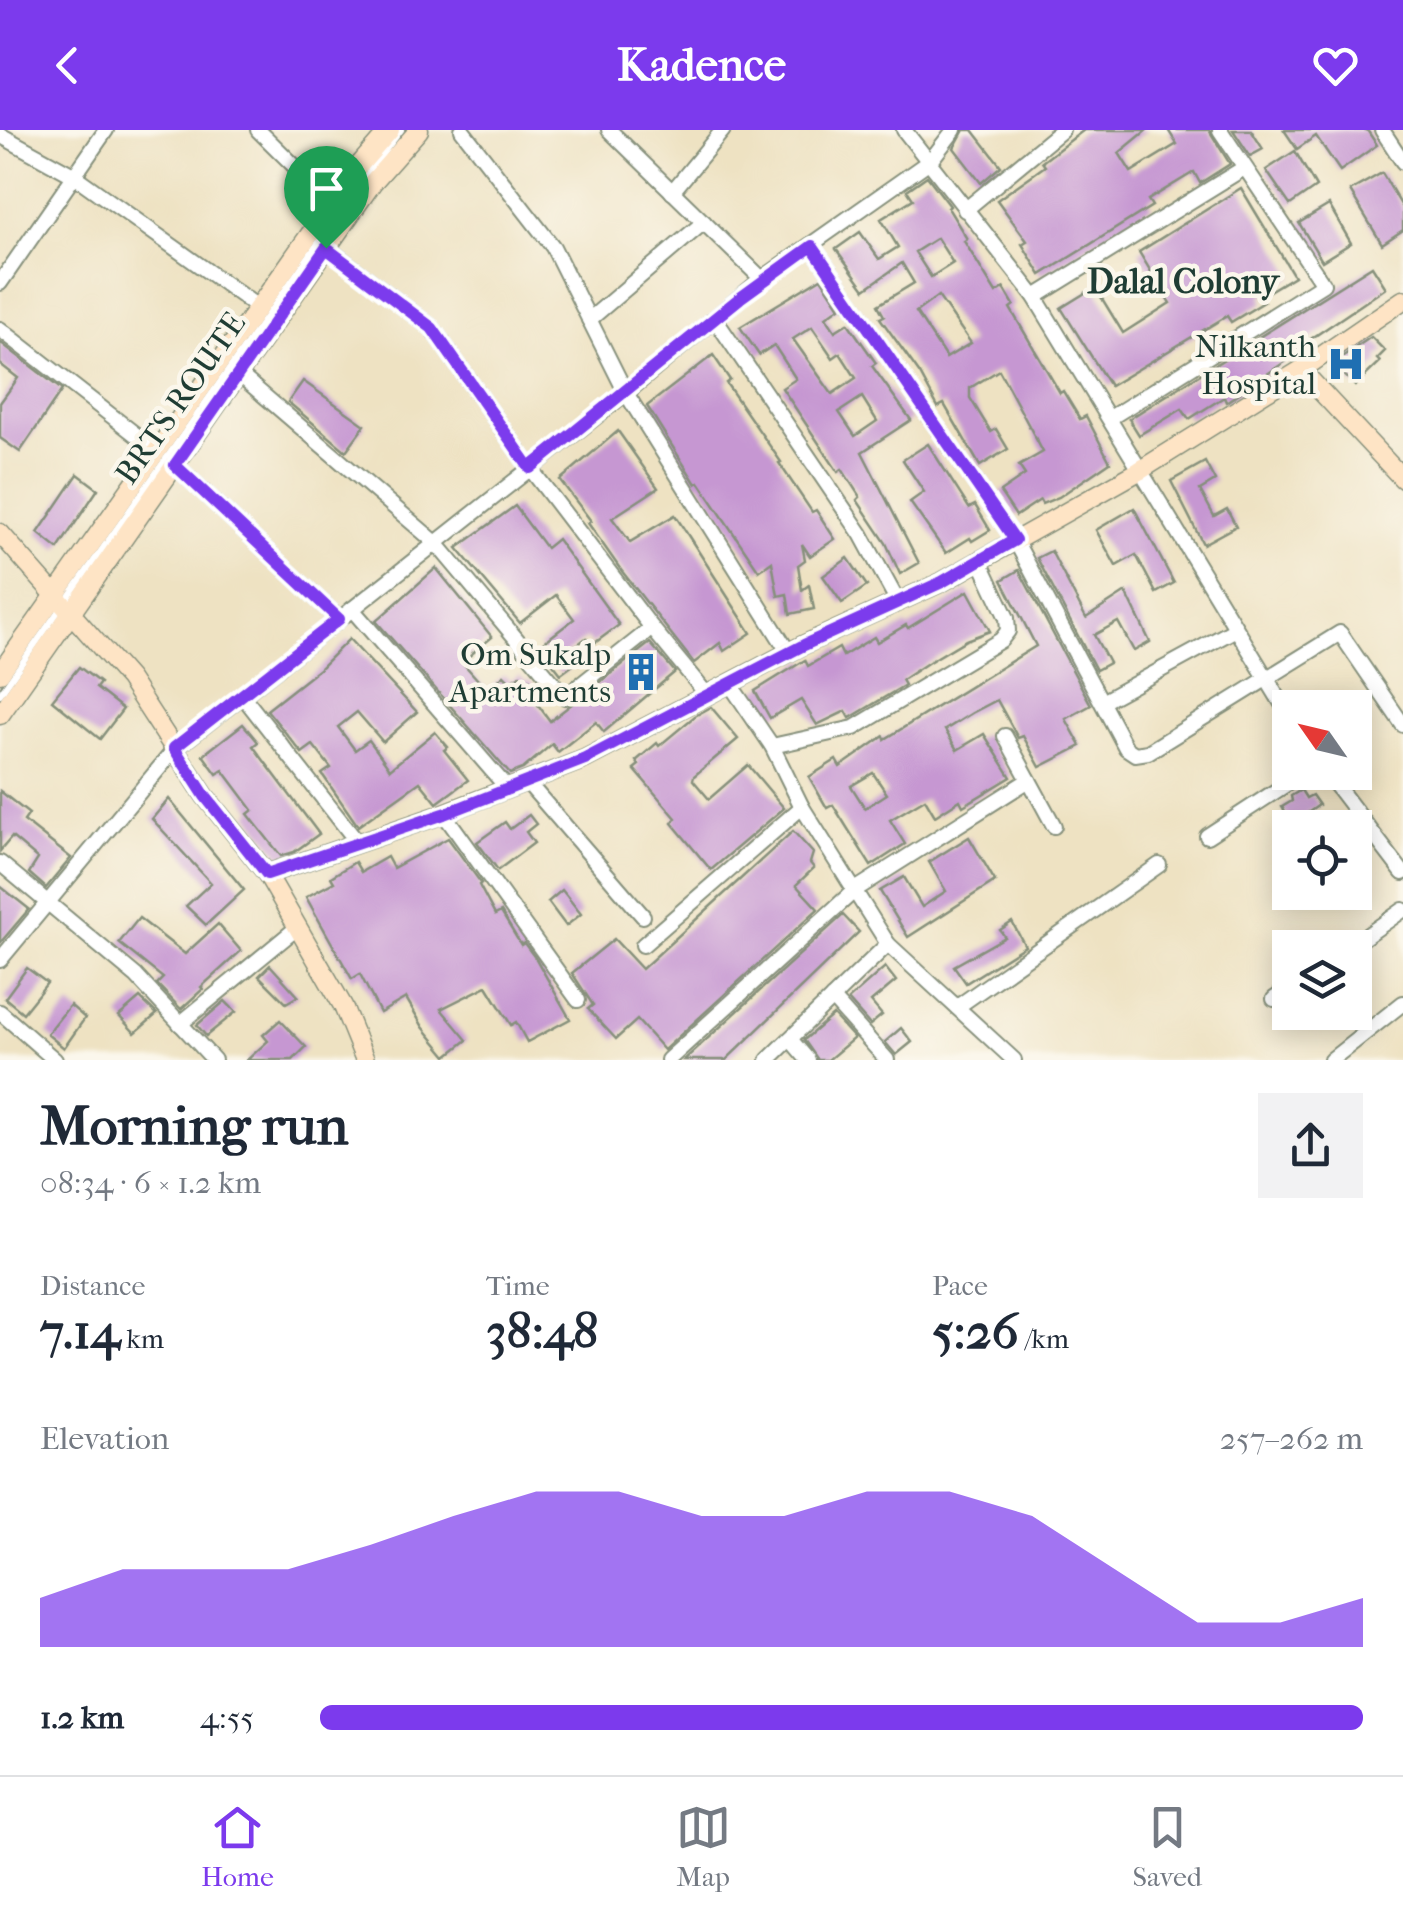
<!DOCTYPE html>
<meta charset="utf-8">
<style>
:root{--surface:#fff;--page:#f2f2f3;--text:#1f2937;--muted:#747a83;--line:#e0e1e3;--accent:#7c3aed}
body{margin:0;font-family:"IM FELL French Canon",serif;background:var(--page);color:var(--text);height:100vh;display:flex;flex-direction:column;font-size:38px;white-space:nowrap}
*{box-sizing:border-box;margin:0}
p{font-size:32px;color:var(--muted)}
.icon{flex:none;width:55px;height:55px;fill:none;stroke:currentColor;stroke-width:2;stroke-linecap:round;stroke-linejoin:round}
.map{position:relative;height:930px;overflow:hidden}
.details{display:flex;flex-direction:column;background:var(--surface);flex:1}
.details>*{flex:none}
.needle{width:65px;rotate:304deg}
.tools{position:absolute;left:1272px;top:560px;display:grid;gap:20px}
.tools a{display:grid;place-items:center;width:100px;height:100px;border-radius:0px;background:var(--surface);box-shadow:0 5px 25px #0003;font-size:50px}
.pin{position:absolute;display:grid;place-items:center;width:85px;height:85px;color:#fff;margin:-102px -42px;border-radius:50% 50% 50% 0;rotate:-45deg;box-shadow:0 0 10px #0007}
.pin .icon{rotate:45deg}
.round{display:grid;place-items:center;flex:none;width:105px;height:105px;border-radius:0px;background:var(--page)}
.summary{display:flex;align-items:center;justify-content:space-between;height:170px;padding:0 40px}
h1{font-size:55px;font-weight:700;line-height:75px}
.metrics{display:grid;grid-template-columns:repeat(3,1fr);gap:15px;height:170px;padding:10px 40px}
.metrics div{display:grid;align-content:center}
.metrics b{font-size:50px;font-weight:700}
.metrics small{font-size:28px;font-weight:400}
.metrics p{font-size:28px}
.chart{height:280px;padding:20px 40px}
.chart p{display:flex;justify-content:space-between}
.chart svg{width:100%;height:180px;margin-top:10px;fill:var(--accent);opacity:.7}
ul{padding:0 40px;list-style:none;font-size:32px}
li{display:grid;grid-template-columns:160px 120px 1fr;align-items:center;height:75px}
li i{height:25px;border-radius:12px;background:var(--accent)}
header{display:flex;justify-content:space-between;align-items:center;height:130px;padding:0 40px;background:var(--accent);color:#fff;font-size:45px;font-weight:700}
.dock{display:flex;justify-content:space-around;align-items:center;height:140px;border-top:2px solid var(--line);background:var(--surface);font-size:28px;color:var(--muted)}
.dock a{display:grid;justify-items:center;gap:5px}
.dock .active{color:var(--accent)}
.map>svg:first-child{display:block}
</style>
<header><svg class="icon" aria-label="back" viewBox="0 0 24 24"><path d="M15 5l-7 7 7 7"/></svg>Kadence<svg class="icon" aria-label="heart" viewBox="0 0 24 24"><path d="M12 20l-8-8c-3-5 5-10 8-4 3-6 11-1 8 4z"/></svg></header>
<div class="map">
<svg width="1403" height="930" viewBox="0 0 1403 930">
<rect width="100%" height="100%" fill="#fbf7ec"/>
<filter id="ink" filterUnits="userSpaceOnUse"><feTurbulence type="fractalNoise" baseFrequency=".01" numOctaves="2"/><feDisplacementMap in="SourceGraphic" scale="20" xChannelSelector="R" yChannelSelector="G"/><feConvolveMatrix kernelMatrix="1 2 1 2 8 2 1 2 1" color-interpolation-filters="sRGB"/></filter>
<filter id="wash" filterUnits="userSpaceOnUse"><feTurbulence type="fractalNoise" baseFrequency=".0048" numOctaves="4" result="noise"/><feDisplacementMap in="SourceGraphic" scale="40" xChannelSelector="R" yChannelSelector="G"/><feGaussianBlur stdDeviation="2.25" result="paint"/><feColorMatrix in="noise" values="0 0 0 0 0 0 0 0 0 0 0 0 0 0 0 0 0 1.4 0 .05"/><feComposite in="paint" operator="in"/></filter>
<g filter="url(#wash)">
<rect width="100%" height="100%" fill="#eee2c2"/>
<g id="blocks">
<!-- building -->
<g fill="#c697d2" fill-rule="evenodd">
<path d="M964,0H973L1001,36L981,53L954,18Z"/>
<path d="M1084,0H1147L1119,23L1131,42L1177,14L1168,0H1209L1230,34L1200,53L1194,42L1148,70L1152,76L1041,145L1022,114L1027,111L997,70L1045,36L1042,32Z"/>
<path d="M1233,0H1251L1263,19L1250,26Z"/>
<path d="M1284,0H1367L1377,15L1340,41L1316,6L1297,19Z"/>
<path d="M1295,21L1316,57L1290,75L1266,40Z"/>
<path d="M1382,43L1403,78V100L1382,114L1350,61Z"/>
<path d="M927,46L950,76L948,78L967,109L964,111L996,163L1004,158L1014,175L1010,178L1060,263L1063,261L1080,289L1086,286L1110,332L1059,367L1042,374L1040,370L1016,386L1000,362L1025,345L1019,336L1043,322L999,240L970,258V268L991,302L996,299L1008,319L980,336L944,274L938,277L920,244L880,188L884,186L878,175L914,153L902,133L865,159L836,119L860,102L879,129L898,117L881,89L913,69L907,60ZM937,108L953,133L931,147L915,122ZM938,166L971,213L946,228L916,182Z"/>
<path d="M1241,58L1294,146L1261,166L1264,172L1231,192L1227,186L1110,256L1061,178L1095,157L1123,203L1170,173L1139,122Z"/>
<path d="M1329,75L1351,113L1322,131L1299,93Z"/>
<path d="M1372,136L1386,158L1296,219L1298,223L1226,272L1224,267L1189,289L1182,279L1139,305L1129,289Z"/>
<path d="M821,148L840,177L826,187L835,201L848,193L876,233L872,236L911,290L862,322L919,433L900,444L886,413L857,370L860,367L842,339L838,342L782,258L796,249L774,215L759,225L740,197ZM812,197L833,228L840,223L856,248L832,264L793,209ZM862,267L877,291L855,306L839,282Z"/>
<path d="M1371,207L1385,221L1377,229L1380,232L1355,256L1333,233Z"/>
<path d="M0,212L62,260L20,322L0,308V273L18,248L0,234Z"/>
<path d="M713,225L730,250L726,253L781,332L779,333L812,382L816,380L835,409L810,426L802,414L805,430L798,435L802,460L809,455L814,479L790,484L787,464L778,466L772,432L759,441L699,352L696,354L647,276Z"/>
<path d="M303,251L365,295L346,321L288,272Z"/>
<path d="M618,301L658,358L612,388L630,412L675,385L751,503L724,521L720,513L694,533L621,440L588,393L591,391L560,350Z"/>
<path d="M928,314L969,378L975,375L990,400L972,411L970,408L946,423L910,372L924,362L903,330Z"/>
<path d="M1205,332L1215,351L1200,360L1214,386L1227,379L1236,396L1203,414L1171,351Z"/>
<path d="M78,344L98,359L58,419L38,403Z"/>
<path d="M515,376L546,418L557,409L619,495L592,515L586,508L565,524L573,535L561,544L539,516L574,489L556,465L520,493L457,418Z"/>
<path d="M1134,378L1174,453L1156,463L1136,425L1116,436L1096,400Z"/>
<path d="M1051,421L1086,488L1126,462L1150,512L1134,521L1118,492L1094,505L1109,533L1096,540L1037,428Z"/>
<path d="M848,428L867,456L842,473L823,446Z"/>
<path d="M436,438L492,507L462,532L487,560L504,545L510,551L520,545L526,552L529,549L538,561L536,563L541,569L536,572L550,591L650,513L675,542L604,602L596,592L558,622L552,614L523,639L510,644L376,491Z"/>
<path d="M1019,440L1091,575L1066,589L1081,616L1040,637L1023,606L1018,608L997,570L972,583L945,600L957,620L984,604L1011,647L963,676L960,670L935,686L925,669L890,690L905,714L871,736L833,675L827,678L809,647L836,630L840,637L884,606L885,609L1036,516L1002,450ZM873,643L887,664L865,678L851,656Z"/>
<path d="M968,461L990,501L966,510L929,532L902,550L905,555L850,588L846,581L817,595L801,570L770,588L755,561L805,530L808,536L839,518L843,526L874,507L877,512L906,495L908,498Z"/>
<path d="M349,509L417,582L383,612L357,582L338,597L355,620L369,610L390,639L435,602L448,617L444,620L468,650L437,673L420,652L358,696L322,644L331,638L313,615L302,623L267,580L319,539Z"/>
<path d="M79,537L100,553L96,558L123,579L100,609L52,570Z"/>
<path d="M711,577L738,609L694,646L693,650L709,669L748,635L784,678L711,740L672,693L676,688L634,639L639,635L636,631L657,613L659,616L695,586Z"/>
<path d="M243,594L258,612L253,616L319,704L294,722L281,726L248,684L253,680L223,640L217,644L203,625Z"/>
<path d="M1301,660L1306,668L1312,665L1319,675L1292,694L1282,677L1292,671L1291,666Z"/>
<path d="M0,661L29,684L24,691L71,728L46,758L29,743L38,729L12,707L0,721Z"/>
<path d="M169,669L244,760L206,795L186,776L211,753L152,689Z"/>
<path d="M529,685L536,694L526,702L534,713L498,740L477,712L505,692L510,699Z"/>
<path d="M793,701L813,723L810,733L814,738L796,755L818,779L664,920L637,890L616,909L588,879L593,875L572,843L614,809L642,839Z"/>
<path d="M969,707L995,751L908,807L880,761L904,747L922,777L946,761L929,732Z"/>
<path d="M448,708L481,753L479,755L495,785L501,782L521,815L524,813L536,829L570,889L527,912L516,892L511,895L487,856L441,879L467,910L447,926L423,897L406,868L380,883L360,844L352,849L306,767L334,752L331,747L355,732L361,742L387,727L393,738Z"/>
<path d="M0,756L29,779L0,813Z"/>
<path d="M562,760L581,784L566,796L548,772Z"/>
<path d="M843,785L859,802L726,930H684Z"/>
<path d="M139,788L185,824L218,794L241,821L201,857L203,859L181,879L157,854L163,848L119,813Z"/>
<path d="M1012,792L1025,816L966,853L954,836L1005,807L1000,800Z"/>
<path d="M270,835L298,866L286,873L259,846Z"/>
<path d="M885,837L896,851L871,872L882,885L870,895L848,870Z"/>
<path d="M27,838L47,853L23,883L5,868Z"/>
<path d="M140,868L157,884L135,903L119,886Z"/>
<path d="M225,871L236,882L206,906L197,895Z"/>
<path d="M70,875L85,888L64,918L47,904Z"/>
<path d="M833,885L854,908L828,930H818L804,910Z"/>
<path d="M280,890L306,917L293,930H247L268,911L263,905Z"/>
<path d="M901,898L912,912L896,925L885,912Z"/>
</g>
</g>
</g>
<g filter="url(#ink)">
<use href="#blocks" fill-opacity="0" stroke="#86907b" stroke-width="2.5"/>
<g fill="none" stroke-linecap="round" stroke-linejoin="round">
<!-- lane casing -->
<g stroke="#86907b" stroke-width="10">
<path id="lane" d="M0,564L364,48L401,0"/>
</g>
<!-- street casing -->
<g stroke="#86907b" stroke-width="18">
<g id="street">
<path d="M258,0L332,73"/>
<path d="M462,0L553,117L626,263L789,523"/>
<path d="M609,0L762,149"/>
<path d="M904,0L1035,167L1290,587"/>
<path d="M1382,0L1403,32"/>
<path d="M0,5L73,45L259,178"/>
<path d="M672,62L723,0"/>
<path d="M965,80L1062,0"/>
<path d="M812,116L1015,410L1126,618L1135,624L1148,622L1340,503L1403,595"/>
<path d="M0,153L106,0"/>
<path d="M1035,167L1244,38"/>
<path d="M715,189L861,404L898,472"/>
<path d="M589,190L704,92"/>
<path d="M0,199L158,322"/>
<path d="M240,245L436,413L565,567L652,498L530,338L432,198L327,118"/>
<path d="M1110,288L1323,154L1220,0"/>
<path d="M175,335L339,489"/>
<path d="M352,479L508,659"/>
<path d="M652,498L708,566"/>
<path d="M730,554L772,616L802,677L888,814L768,930"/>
<path d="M242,565L358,713"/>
<path d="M1102,572L1236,499"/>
<path d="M772,616L854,598L1001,510L1008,501L1007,488L979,429"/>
<path d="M1326,642L1403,743"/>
<path d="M1029,650L1054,696"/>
<path d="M527,652L643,786"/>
<path d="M444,684L578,870"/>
<path d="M1207,706L1305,642"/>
<path d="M1355,706L1367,697"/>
<path d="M0,733L136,846L214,930"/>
<path d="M888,814L1014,930"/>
<path d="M643,815L802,677"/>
<path d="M1349,818L1403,780"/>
<path d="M0,830L175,619L626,263L762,149L931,30L954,0"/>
<path d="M832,868L887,930"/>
<path d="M1274,869L1290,858"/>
<path d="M957,877L1159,735"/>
<path d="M0,882L55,930"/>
<path d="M180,894L298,797"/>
<path d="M790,909L808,930"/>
<path d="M668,930L855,760L1029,650L1005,606"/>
<path d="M1331,930L1403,873"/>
</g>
</g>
<!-- secondary casing -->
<g stroke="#86907b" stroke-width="21">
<g id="secondary">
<path d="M1301,240L1403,349"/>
<path d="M0,403L129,549L205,666L267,744L343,876L365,930"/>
<path d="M0,543L356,39L390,0"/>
<path d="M0,585L373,52L419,0"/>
<path d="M267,744L434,687L585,629L803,515L942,452L1139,341L1301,240L1403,170"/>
</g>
</g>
<!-- lane -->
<use href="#lane" stroke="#fff" stroke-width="6"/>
<!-- street -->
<use href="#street" stroke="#fff" stroke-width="14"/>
<!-- secondary -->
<use href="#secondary" stroke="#fee4c5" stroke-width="18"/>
</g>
</g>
<g fill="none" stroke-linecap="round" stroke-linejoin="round" filter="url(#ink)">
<!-- route casing -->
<g stroke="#fff" stroke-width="20">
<path id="route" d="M812,116L1015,410L942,452L804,515L585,629L444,684L267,744L205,666L174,618L339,489L175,335L326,118L432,198L530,338L740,168Z"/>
</g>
<!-- route -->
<use href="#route" stroke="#7c3aed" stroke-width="12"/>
</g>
<!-- icons -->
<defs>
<g id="hospital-bare" transform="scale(3)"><path d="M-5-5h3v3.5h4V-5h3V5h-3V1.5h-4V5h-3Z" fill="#1f6fb2" stroke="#fbf7ec" stroke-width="2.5" paint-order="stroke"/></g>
<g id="building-bare" transform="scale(3)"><path d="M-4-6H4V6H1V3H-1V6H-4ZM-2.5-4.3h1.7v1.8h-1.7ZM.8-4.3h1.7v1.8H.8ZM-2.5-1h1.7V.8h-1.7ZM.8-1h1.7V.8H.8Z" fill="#1f6fb2" stroke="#fbf7ec" stroke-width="2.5" paint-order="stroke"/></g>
</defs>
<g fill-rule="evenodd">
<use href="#hospital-bare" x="1346" y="234"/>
<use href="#building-bare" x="641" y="542"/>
</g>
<g text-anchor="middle" stroke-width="9" stroke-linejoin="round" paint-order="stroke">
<!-- poi labels -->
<g font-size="32" fill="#1f3d34" stroke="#fbf7ec" text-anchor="end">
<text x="1316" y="227">Nilkanth<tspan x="1316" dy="37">Hospital</tspan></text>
<text x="611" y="535">Om Sukalp<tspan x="611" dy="37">Apartments</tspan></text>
</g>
<!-- street labels -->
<g font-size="32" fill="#1f3d34" stroke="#fbf7ec">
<text transform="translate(180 268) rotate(-55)" y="11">BRTS ROUTE</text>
</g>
<!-- neighbourhood labels -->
<g font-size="35" font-weight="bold" fill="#1f3d34" stroke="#fbf7ec">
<text x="1183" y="163">Dalal Colony</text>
</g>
</g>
</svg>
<div class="tools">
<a><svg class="needle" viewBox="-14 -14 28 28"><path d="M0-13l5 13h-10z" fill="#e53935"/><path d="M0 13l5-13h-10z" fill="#747a83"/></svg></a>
<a><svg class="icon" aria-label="locate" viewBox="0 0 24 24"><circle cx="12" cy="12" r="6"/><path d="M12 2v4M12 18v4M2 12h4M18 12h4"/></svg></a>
<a><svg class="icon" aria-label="layers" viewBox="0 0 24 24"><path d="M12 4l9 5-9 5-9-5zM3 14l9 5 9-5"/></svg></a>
</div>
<div class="pin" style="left:326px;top:118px;background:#1e9e55"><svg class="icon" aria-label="arrive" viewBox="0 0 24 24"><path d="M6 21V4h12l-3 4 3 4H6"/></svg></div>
</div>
<section class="details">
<div class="summary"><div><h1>Morning run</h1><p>08:34 · 6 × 1.2 km</p></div><a class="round"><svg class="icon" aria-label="share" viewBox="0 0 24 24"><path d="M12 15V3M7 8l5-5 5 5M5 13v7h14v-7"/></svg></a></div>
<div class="metrics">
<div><p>Distance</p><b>7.14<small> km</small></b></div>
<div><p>Time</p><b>38:48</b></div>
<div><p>Pace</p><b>5:26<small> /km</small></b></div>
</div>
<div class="chart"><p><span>Elevation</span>257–262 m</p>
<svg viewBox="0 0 160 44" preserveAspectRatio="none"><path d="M0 44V32L10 25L20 25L30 25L40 19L50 12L60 6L70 6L80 12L90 12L100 6L110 6L120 12L130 25L140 38L150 38L160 32V44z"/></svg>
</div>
<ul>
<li><b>1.2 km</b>4:55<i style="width:100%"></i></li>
</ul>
</section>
<nav class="dock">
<a class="active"><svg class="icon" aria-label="home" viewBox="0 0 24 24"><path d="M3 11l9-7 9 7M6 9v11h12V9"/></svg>Home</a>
<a><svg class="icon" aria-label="map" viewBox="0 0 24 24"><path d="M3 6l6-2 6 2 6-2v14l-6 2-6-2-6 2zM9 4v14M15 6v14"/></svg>Map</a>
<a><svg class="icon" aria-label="saved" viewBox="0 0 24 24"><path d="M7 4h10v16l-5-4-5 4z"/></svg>Saved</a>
</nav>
